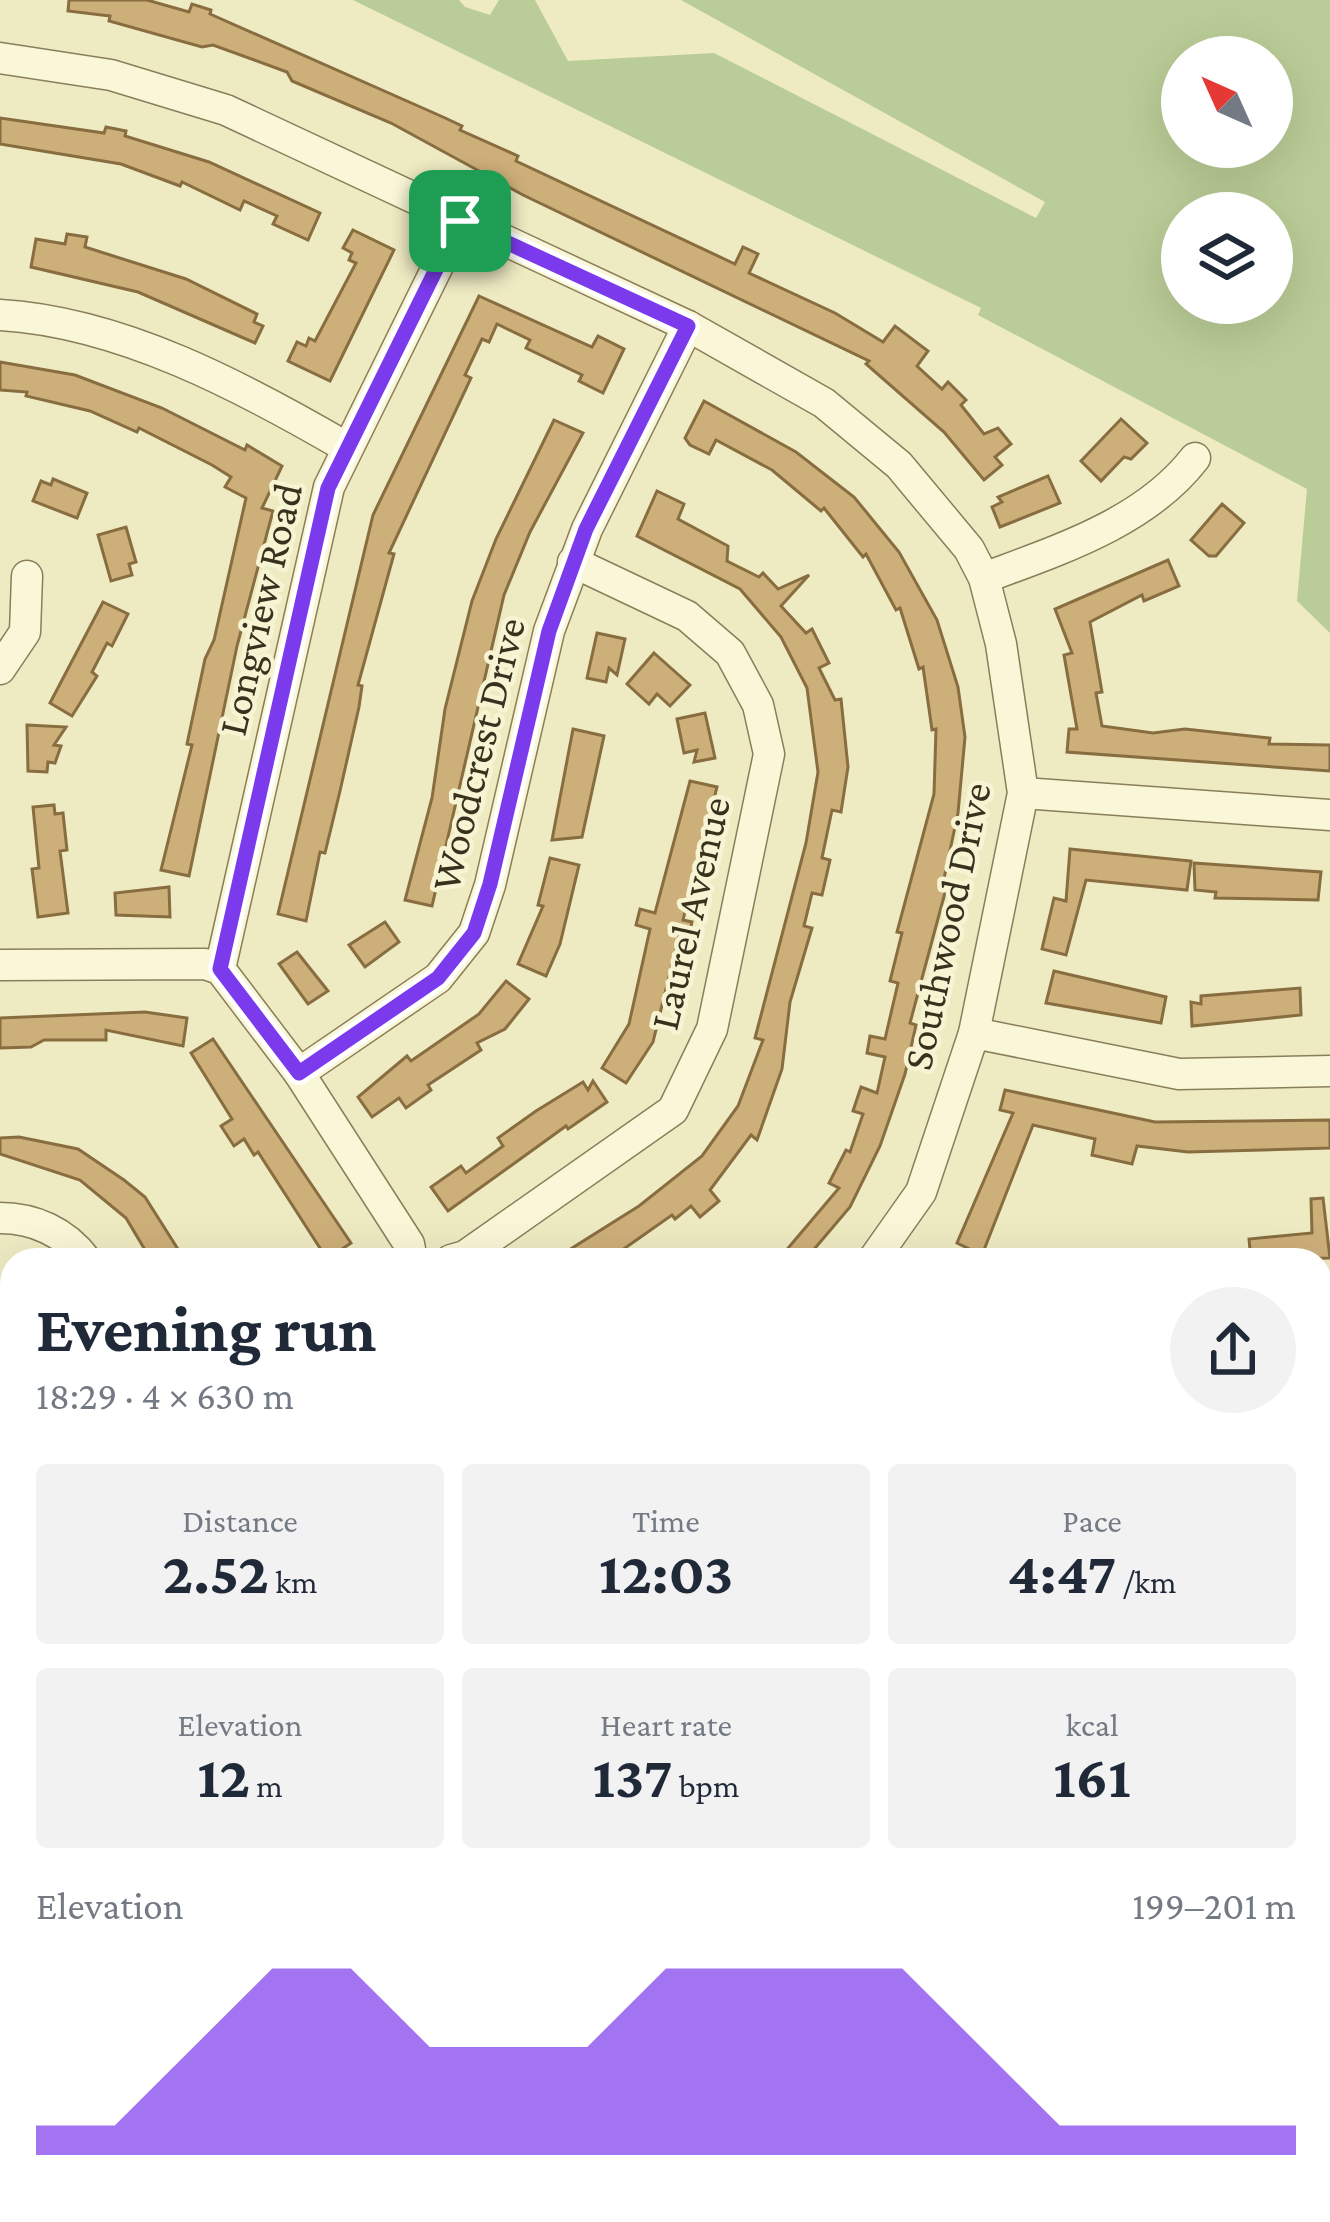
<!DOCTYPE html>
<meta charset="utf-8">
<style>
:root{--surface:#fff;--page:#f2f2f3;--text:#1f2937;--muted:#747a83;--accent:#7c3aed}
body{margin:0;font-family:"Crimson Pro",serif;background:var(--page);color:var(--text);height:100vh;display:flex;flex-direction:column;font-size:45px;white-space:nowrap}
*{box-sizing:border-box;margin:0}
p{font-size:39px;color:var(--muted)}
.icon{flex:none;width:66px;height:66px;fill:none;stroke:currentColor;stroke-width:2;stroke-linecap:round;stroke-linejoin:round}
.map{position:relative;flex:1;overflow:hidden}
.details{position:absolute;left:0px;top:1248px;width:1332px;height:975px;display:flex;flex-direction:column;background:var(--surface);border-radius:36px 36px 0 0;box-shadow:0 12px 48px #0002}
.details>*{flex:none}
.needle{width:78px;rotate:315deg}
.tools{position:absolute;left:1161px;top:36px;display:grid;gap:24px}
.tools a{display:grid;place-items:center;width:132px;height:132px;border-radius:50%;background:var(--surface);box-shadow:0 12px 48px #0002;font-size:60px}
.pin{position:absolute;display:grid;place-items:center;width:102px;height:102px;color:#fff;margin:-51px;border-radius:24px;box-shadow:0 6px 18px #0006}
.round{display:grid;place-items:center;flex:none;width:126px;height:126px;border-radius:63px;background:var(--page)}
.summary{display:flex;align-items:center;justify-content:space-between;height:204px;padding:0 36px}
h1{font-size:66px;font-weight:700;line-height:90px}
.metrics{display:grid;grid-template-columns:repeat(3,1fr);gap:18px;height:204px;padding:12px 36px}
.metrics div{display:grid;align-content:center;border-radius:12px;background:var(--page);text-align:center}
.metrics b{font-size:60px;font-weight:700}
.metrics small{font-size:33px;font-weight:400}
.metrics p{font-size:33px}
.chart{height:336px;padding:24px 36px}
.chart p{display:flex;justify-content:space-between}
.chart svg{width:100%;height:216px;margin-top:12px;fill:var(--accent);opacity:.7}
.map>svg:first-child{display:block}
</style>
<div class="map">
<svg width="1330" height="2222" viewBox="0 0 1330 2222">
<rect width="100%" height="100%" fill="#eeebc3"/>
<!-- green -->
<g fill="#bacc97" fill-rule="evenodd">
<path d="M353,0H459L465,7L490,15L499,0H535L568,61L714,53L1036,218L1045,202L681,0H1330V633L1297,601L1307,489L978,315L981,308ZM1182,57H1272V147H1182ZM1272,213V303H1182V213Z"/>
<path d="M1330,1507V1725L1320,1726V1508Z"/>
<path d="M0,1964H12V2078L0,2076Z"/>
<path d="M447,2211H1225L1234,2222H451Z"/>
</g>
<!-- building -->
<g fill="#cdaf79" stroke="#886d40" stroke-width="3">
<path d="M69,0H147L189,12L192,4L211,10L210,14L443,117L462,126L460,130L518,156L516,161L735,264L743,247L758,254L749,273L835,313L883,342L895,326L928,351L917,366L942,389L948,382L966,400L961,405L984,434L998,428L1011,444L995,457L1002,465L984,480L944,432L866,364L869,361L523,195L391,123L292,81L287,72L213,45L202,47L109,21L110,16L68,11Z"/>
<path d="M0,118L104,133L106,127L126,131L125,136L209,162L320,213L308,240L273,224L277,216L244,201L240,210L182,182L180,186L121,164L0,144Z"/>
<path d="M353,230L394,250L330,381L288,361L297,342L306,346L309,338L315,341L356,263L349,260L352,253L343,248Z"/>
<path d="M67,234L87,237L85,247L186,279L257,314L254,322L263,326L255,343L138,292L31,267L36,239L65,244Z"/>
<path d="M479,296L592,347L598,336L624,349L603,393L579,381L582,375L526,348L530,340L497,324L489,342L482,339L465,375L471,378L389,553L394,554L358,685L362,686L359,707L340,791L325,853L320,852L306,921L278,914L373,515Z"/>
<path d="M0,362L75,375L162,408L245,450L247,445L282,466L262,508L273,511L237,646L189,876L161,870L192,745L187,744L205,659L214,640L246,498L225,487L231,477L212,465L139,428L137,432L90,411L26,396L27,392L0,390Z"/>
<path d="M704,401L796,452L854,497L899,552L937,620L958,687L965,737L958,813L942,888L946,889L910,1023L916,1025L905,1074L880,1146L850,1207L805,1260H778L839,1188L829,1183L846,1150L850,1152L863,1114L853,1111L861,1087L877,1093L885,1057L867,1053L870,1036L885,1039L898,983L890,981L902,933L897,932L934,794L936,729L932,730L923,667L919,669L900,608L896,610L866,554L863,557L824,508L821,511L772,470L716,440L709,454L690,445L685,438Z"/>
<path d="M1121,419L1147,443L1131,459L1124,457L1101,481L1081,461Z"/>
<path d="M554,420L583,433L530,532L504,595L432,906L405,900L432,798L445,709L472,601L496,539Z"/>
<path d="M1048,476L1060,503L1000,527L992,507L1002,502L998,497Z"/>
<path d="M53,479L87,493L77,518L33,501L41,481L51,485Z"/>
<path d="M657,491L684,504L678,519L728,546L727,561L759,577L763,573L778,589L809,575L781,606L806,633L812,629L829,663L819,668L835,700L841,699L848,767L841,812L832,810L822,858L830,860L822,895L812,893L804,926L812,928L790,1002L782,1069L757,1140L751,1135L710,1190L719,1201L700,1217L691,1206L675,1219L672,1215L608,1260H553L639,1206L702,1156L738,1106L763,1040L755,1038L806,843L818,772L807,688L781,637L740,589L637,536Z"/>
<path d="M1222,504L1244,523L1216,556H1209L1191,540Z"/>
<path d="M126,527L136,562L129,564L132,575L111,581L98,535Z"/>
<path d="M1168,560L1179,586L1144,601L1142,595L1090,622L1102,692L1096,693L1102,726L1153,733L1185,729L1250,736L1270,738L1269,744L1330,745V771L1067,752L1069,729H1077L1064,655L1072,653L1055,609Z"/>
<path d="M103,602L128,614L112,646L107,643L92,672L97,676L72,716L50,703Z"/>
<path d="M597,633L625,639L617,675L609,668L606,682L587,678Z"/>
<path d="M654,653L690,685L670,706L657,694L649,704L627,684Z"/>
<path d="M705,713L715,758L694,762L697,750L684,753L677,719Z"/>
<path d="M27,725L66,727L54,745L61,746L55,763L48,762L47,772L28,771Z"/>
<path d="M573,729L604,736L582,837L552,840Z"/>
<path d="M690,781L717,787L683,920L692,922L688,938L679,936L653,1042L626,1083L602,1068L629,1024L650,929L636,925L640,909L655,913Z"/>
<path d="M54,805L55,814L63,813L67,850L60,851L68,913L38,917L32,869L39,868L33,807Z"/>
<path d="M1070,849L1191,861L1187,890L1086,880L1066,955L1042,949L1054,898L1066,901Z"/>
<path d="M550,858L579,865L560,944L546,976L518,964L543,906L538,905Z"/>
<path d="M1194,863L1321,872L1318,900L1215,898L1216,892L1195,890Z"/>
<path d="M169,887L170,917L116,915L115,893Z"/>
<path d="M385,922L399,942L365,967L349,945Z"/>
<path d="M297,952L328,991L308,1004L279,964Z"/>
<path d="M1054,971L1166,997L1161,1023L1046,1003Z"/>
<path d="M506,981L529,999L505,1029L477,1043L481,1050L428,1085L431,1090L406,1108L399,1098L372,1117L358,1097L407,1056L411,1061L479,1014Z"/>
<path d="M1300,988L1301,1015L1192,1026L1191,1002L1201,1004V996Z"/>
<path d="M145,1012L187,1018L183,1046L106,1030V1040H44L31,1047L0,1048V1018Z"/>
<path d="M213,1039L351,1243L327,1259L258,1152L254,1155L244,1139L234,1146L221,1126L232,1119L191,1053Z"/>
<path d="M593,1081L607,1102L568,1129L566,1126L448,1211L431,1187L461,1166L466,1173L503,1146L498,1138L536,1111L583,1082L588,1090Z"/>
<path d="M1005,1090L1155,1122L1330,1120V1148L1188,1152L1137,1146L1132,1164L1092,1155L1095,1139L1033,1125L982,1255L957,1243L1013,1113L1000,1110Z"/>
<path d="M19,1137L78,1149L124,1180L145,1197L181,1254L170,1260H151L126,1218L80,1180L0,1154V1138Z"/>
<path d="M1323,1198L1330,1258L1251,1260L1249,1239L1312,1233L1311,1199Z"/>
</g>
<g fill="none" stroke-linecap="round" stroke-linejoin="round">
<!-- minor casing -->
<g stroke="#897e5a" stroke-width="33">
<g id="minor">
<path d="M0,58L111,75L226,110L688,326L824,403L899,465L969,549L984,578L1001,644L1023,793L974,1033L921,1192L873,1260"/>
<path d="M0,315C121,322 243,387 346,447"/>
<path d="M984,578C1058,550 1145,523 1195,458"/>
<path d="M0,669L25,632L27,576"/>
<path d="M1023,793L1330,815"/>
<path d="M0,965L205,964L220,969L299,1073L409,1244L412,1260"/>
<path d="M220,969L329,487L460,221"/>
<path d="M974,1033L1179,1074L1330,1071"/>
<path d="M299,1073L438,978L474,933L490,885L549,631L587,529L688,326"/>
<path d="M0,1218C34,1218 65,1232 86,1260"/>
<path d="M451,1260L465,1256L673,1110L712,1029L769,754L758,705L730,653L687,616L573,562"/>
<path d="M1320,1317L1330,1316"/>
<path d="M0,1460H12"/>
<path d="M0,1760H12"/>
<path d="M1320,1760H1330"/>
<path d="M317,2211L326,2222"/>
<path d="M1197,2211V2222"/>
<path d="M120,2222L121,2211"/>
</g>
</g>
<!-- highway casing -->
<g stroke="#564a2e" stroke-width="48">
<g id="highway">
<path d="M0,1866H12"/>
<path d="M1320,1921L1330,1922"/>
<path d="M0,1940L12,1941"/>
<path d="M1320,2012H1330"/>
</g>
</g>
<!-- minor -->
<use href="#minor" stroke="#f9f7d7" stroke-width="30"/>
<!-- highway -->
<use href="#highway" stroke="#dec154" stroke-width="45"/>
</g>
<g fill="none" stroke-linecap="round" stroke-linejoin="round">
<!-- route casing -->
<g stroke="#fff" stroke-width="24">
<path id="route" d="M460,221L688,326L586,529L549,631L490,884L474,933L438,978L299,1073L220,969L328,488Z"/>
</g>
<!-- route -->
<use href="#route" stroke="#7c3aed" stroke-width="15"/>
</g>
<g text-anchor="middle" stroke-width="9" stroke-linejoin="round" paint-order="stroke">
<!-- street labels -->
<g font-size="42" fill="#39311e" stroke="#f6f4d3">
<text transform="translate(259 609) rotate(-77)" y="15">Longview Road</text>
<text transform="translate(477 754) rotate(-76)" y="15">Woodcrest Drive</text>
<text transform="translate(689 913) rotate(-77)" y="15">Laurel Avenue</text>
<text transform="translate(946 926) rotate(-78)" y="15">Southwood Drive</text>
</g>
</g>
</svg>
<div class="tools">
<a><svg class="needle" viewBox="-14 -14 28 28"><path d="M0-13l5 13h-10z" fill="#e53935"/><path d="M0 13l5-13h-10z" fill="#747a83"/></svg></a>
<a><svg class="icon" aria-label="layers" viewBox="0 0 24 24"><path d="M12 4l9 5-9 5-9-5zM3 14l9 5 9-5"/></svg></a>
</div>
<div class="pin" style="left:460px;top:221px;background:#1e9e55"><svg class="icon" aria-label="arrive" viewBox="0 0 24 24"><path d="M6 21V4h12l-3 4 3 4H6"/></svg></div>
<section class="details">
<div class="summary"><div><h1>Evening run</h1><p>18:29 · 4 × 630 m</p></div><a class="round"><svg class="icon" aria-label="share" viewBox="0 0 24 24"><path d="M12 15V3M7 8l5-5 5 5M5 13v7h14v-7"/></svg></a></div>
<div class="metrics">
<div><p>Distance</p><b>2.52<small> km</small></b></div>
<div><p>Time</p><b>12:03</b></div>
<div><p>Pace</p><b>4:47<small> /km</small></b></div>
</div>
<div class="metrics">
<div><p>Elevation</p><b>12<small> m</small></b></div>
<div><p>Heart rate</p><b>137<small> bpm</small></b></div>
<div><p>kcal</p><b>161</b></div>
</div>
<div class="chart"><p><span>Elevation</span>199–201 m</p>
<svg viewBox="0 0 160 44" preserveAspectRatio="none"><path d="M0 44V38L10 38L20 22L30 6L40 6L50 22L60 22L70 22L80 6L90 6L100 6L110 6L120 22L130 38L140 38L150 38L160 38V44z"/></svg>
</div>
</section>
</div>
